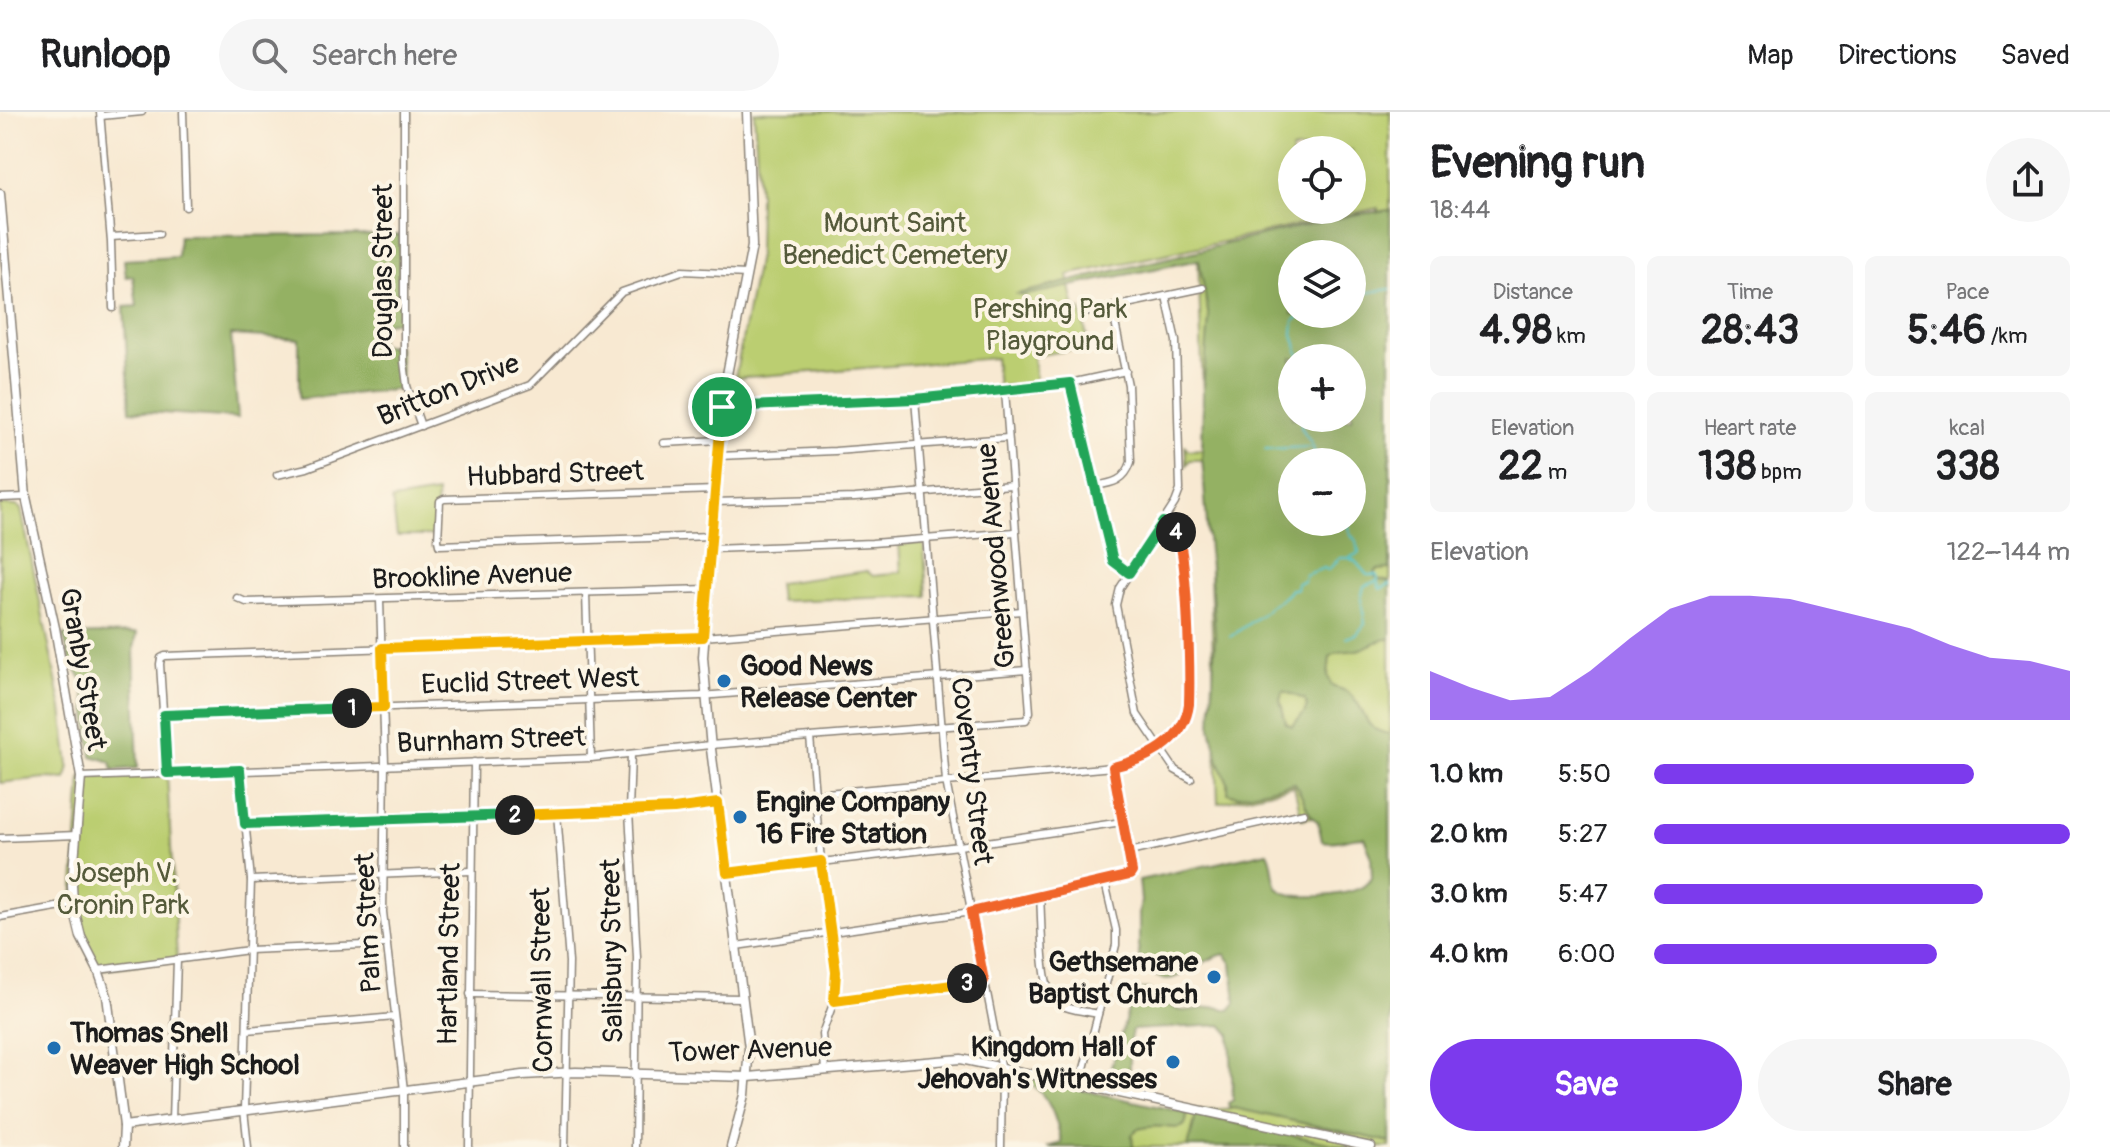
<!DOCTYPE html>
<meta charset="utf-8">
<style>
:root{--surface:#fff;--page:#f6f6f6;--text:#202124;--muted:#757577;--line:#e0e0e0;--accent:#7c3aed}
body{margin:0;font-family:Pangolin,sans-serif;background:var(--page);color:var(--text);height:100vh;display:flex;flex-direction:column;font-size:30px;white-space:nowrap}
*{box-sizing:border-box;margin:0}
p{font-size:26px;color:var(--muted)}
.icon{flex:none;width:44px;height:44px;fill:none;stroke:currentColor;stroke-width:2;stroke-linecap:round;stroke-linejoin:round}
.map{position:relative;flex:1;overflow:hidden}
.sheet{display:flex;flex-direction:column;background:var(--surface);width:720px}
.sheet>*{flex:none}
.buttons{position:absolute;left:1278px;top:24px;display:grid;gap:16px}
.buttons a{display:grid;place-items:center;width:88px;height:88px;border-radius:50%;background:var(--surface);box-shadow:0 8px 32px #0002;font-size:40px}
.pin{position:absolute;display:grid;place-items:center;width:68px;height:68px;color:#fff;margin:-34px;border:4px solid #fff;border-radius:50%;box-shadow:0 2px 8px #0007}
.km{position:absolute;width:40px;height:40px;margin:-20px;border-radius:50%;background:#222;color:#fff;font-size:22px;line-height:40px;text-align:center}
.round{display:grid;place-items:center;flex:none;width:84px;height:84px;border-radius:42px;background:var(--page)}
.headline{display:flex;align-items:center;justify-content:space-between;height:136px;padding:0 40px}
h1{font-size:44px;font-weight:700;line-height:60px}
.figures{display:grid;grid-template-columns:repeat(3,1fr);gap:12px;height:136px;padding:8px 40px}
.figures div{display:grid;align-content:center;border-radius:12px;background:var(--page);text-align:center}
.figures b{font-size:40px;font-weight:700}
.figures small{font-size:22px;font-weight:400}
.figures p{font-size:22px}
.chart{height:224px;padding:16px 40px}
.chart p{display:flex;justify-content:space-between}
.chart svg{width:100%;height:144px;margin-top:8px;fill:var(--accent);opacity:.7}
.button{display:flex;gap:16px;margin-top:auto;padding:16px 40px}
.button a{flex:1;height:92px;border-radius:48px;background:var(--accent);color:#fff;font-size:32px;font-weight:700;line-height:92px;text-align:center}
.button a+a{background:var(--page);color:var(--text)}
ul{padding:0 40px;list-style:none;font-size:26px}
li{display:grid;grid-template-columns:128px 96px 1fr;align-items:center;height:60px}
li i{height:20px;border-radius:10px;background:var(--accent)}
header{display:flex;align-items:center;gap:48px;box-sizing:border-box;height:112px;padding:0 40px;background:var(--surface);border-bottom:2px solid var(--line)}
header strong{font-size:38px}
nav{display:flex;gap:44px;margin-inline-start:auto;font-size:28px}
.search{width:560px;height:72px;background:var(--page);display:flex;align-items:center;gap:20px;box-sizing:border-box;padding:0 28px;border-radius:44px;color:var(--muted);font-size:30px}
main{display:flex;flex:1;min-height:0}
.map>svg:first-child{display:block}
</style>
<header>
<strong>Runloop</strong>
<div class="search"><svg class="icon" aria-label="search" viewBox="0 0 24 24"><circle cx="10" cy="10" r="6"/><path d="M15 15l6 6"/></svg>Search here</div>
<nav><a>Map</a><a>Directions</a><a>Saved</a></nav>
</header>
<main>
<div class="map">
<svg width="1390" height="1035" viewBox="0 0 1390 1035">
<rect width="100%" height="100%" fill="#fcf5e5"/>
<filter id="ink" filterUnits="userSpaceOnUse"><feTurbulence type="fractalNoise" baseFrequency=".0125" numOctaves="2"/><feDisplacementMap in="SourceGraphic" scale="16" xChannelSelector="R" yChannelSelector="G"/><feConvolveMatrix kernelMatrix="1 2 1 2 8 2 1 2 1" color-interpolation-filters="sRGB"/></filter>
<filter id="wash" filterUnits="userSpaceOnUse"><feTurbulence type="fractalNoise" baseFrequency=".006" numOctaves="4" result="noise"/><feDisplacementMap in="SourceGraphic" scale="32" xChannelSelector="R" yChannelSelector="G"/><feGaussianBlur stdDeviation="1.8" result="paint"/><feColorMatrix in="noise" values="0 0 0 0 0 0 0 0 0 0 0 0 0 0 0 0 0 1.4 0 .05"/><feComposite in="paint" operator="in"/></filter>
<g filter="url(#wash)">
<rect width="100%" height="100%" fill="#f8e9d2"/>
<!-- green -->
<g fill="#bbce71" stroke="#6c7546" stroke-width="2" fill-rule="evenodd">
<path d="M754,0H1390V1035H1106L1104,1020L1175,1000L1254,995L1335,784L1387,773L1363,694L1302,707L1294,674L1218,691L1206,348H1190L1186,353L1185,334L1189,338L1205,337L1198,145L1378,99V96L1068,163L1075,199L1081,198L1089,235L1033,244L1036,270L998,275L995,246L735,266L758,143L759,82ZM1292,38H1352V98H1292ZM1292,142H1352V202H1292ZM1292,246H1352V306H1292ZM1292,350H1352V410H1292Z"/>
<path d="M437,381L434,424H397L392,388Z"/>
<path d="M0,393L17,394L21,397L62,597L69,653L66,667L45,666L0,671Z"/>
<path d="M920,431L924,434L927,484L780,489L778,471L867,459L873,464L901,460L899,432Z"/>
<path d="M167,661L177,847L98,858L87,839L73,792L81,665Z"/>
</g>
<!-- forest -->
<g fill="#94b163" stroke="#586640" stroke-width="2" fill-rule="evenodd">
<path d="M1390,98V457L1377,458L1374,463L1378,467L1390,470V527C1377,527 1369,535 1357,538C1346,540 1339,538 1330,545L1328,564L1332,574C1338,577 1345,577 1350,582C1367,596 1360,618 1390,622V1030L1229,995L1228,991L1233,988L1230,922L1222,913L1132,918L1130,928V972L1110,970L1107,967L1135,877H1148L1173,896L1183,899L1216,895L1230,898L1236,891L1232,852L1225,842C1203,846 1185,867 1165,867C1158,867 1149,859 1142,856L1139,848V801L1141,789L1139,768L1268,740C1275,751 1271,766 1278,776C1290,790 1347,784 1362,775C1366,773 1368,769 1372,767L1371,743L1364,725C1349,725 1336,732 1322,729L1318,710L1311,704L1295,671L1237,684L1228,681V671L1219,650L1211,616L1215,521L1202,345L1203,278L1209,206L1199,148L1022,184L1017,182L1272,121L1352,103ZM1292,142H1352V202H1292ZM1292,246H1352V306H1292ZM1292,350H1352V410H1292ZM1283,579L1304,587L1307,593L1304,602L1292,614L1286,611L1280,587Z"/>
<path d="M400,123V209L379,212L380,233L399,234L402,277L299,287V227L231,223L238,306L130,299L124,195L137,194L133,164L126,165L124,148L177,145L179,124Z"/>
<path d="M137,521L134,537L138,656L113,658L111,650L92,644L83,569L72,553L63,523Z"/>
<path d="M1013,963L1183,1000L1187,1002C1187,1019 1179,1016 1165,1015C1157,1014 1146,1015 1138,1017L1132,1023L1133,1035H1047L1062,1031C1056,1007 1051,985 1029,971L1011,974L1009,969Z"/>
<path d="M1196,1003L1202,1004L1347,1035H1188Z"/>
</g>
<g fill="none" stroke-linecap="round" stroke-linejoin="round">
<!-- stream -->
<g stroke="#59c6cf" stroke-width="2">
<path d="M1352,183L1390,177"/>
<path d="M1300,246L1293,222L1294,209L1303,202"/>
<path d="M1303,306L1301,314C1306,326 1318,335 1314,350"/>
<path d="M1265,337L1311,335"/>
<path d="M1348,410L1350,421L1356,429L1359,441L1349,446L1355,449L1367,463H1377L1378,468"/>
<path d="M1230,525L1266,499C1271,489 1285,489 1291,477H1296L1297,471L1304,469L1305,463L1324,456L1328,458L1340,446H1349"/>
<path d="M1346,526L1357,522L1365,512L1361,487L1364,474L1377,469L1380,477L1390,472"/>
</g>
</g>
</g>
<g filter="url(#ink)">
<g fill="none" stroke-linecap="round" stroke-linejoin="round">
<!-- minor casing -->
<g stroke="#8a8277" stroke-width="9">
<g id="minor">
<path d="M100,0L111,130L113,196"/>
<path d="M183,0L186,95"/>
<path d="M404,0V250L407,274L421,314"/>
<path d="M101,4L142,0"/>
<path d="M111,125L159,122"/>
<path d="M1166,184L1176,229L1180,378L1175,391L1120,476L1116,493L1137,602L1175,658L1191,667"/>
<path d="M1084,201L1203,176"/>
<path d="M1070,271L1111,441L1113,449L1129,461"/>
<path d="M915,287L946,669L1002,958L1001,1035"/>
<path d="M722,295L915,287L1070,271L1126,259"/>
<path d="M664,331L720,328"/>
<path d="M718,344L835,339L1008,326"/>
<path d="M277,363L307,356L530,273L622,180L682,159L747,162"/>
<path d="M1095,374C1113,371 1125,369 1131,350L1128,273L1112,196"/>
<path d="M0,386L26,385"/>
<path d="M715,390L855,386L1011,373"/>
<path d="M712,424L439,433L438,428L440,389L444,387L716,378"/>
<path d="M711,437L872,431L1015,420"/>
<path d="M586,481L591,646"/>
<path d="M237,486L246,490L708,477"/>
<path d="M380,488L385,652L383,800L404,978V1035"/>
<path d="M164,603L701,584L1027,558"/>
<path d="M810,625L821,749L837,870L834,889L822,922L825,958"/>
<path d="M631,642L629,699L637,845L635,1035"/>
<path d="M240,658L251,768L244,998L248,1035"/>
<path d="M167,661L160,552L161,546L165,544L703,525L1022,499"/>
<path d="M81,665L591,646L710,633L1026,608L1030,600L1005,279"/>
<path d="M815,682L1113,655C1147,648 1185,631 1189,592L1183,436L1178,422L1163,410"/>
<path d="M557,701L569,850L565,1035"/>
<path d="M245,712L633,699L718,691"/>
<path d="M0,726L77,723"/>
<path d="M1129,740L1304,701"/>
<path d="M727,761L959,734L1122,710"/>
<path d="M251,768L471,759"/>
<path d="M1040,785C1042,807 1040,877 1056,890C1066,898 1086,899 1098,902"/>
<path d="M0,805L73,792"/>
<path d="M736,834L971,800L1130,763L1133,756L1113,655"/>
<path d="M98,858L249,838L387,832"/>
<path d="M470,882L743,886"/>
<path d="M834,889L984,869"/>
<path d="M247,918L395,905"/>
<path d="M1080,972L1116,833V818L1105,770"/>
<path d="M172,1008L177,847"/>
<path d="M469,1035L474,650"/>
</g>
</g>
<!-- major casing -->
<g stroke="#8a8277" stroke-width="11">
<g id="major">
<path d="M0,82L26,385L55,516L81,665L72,773L73,792L81,825L98,858L107,884L124,1014L123,1035"/>
<path d="M124,1014L523,963L576,960L748,965L961,947L1371,1035"/>
<path d="M731,1035L745,983L749,936L711,637L703,545L723,283L752,134L747,0"/>
</g>
</g>
<!-- minor -->
<use href="#minor" stroke="#fff" stroke-width="6"/>
<!-- major -->
<use href="#major" stroke="#fff" stroke-width="8"/>
</g>
</g>
<g fill="none" stroke-linecap="round" stroke-linejoin="round" filter="url(#ink)">
<!-- split-1 casing -->
<g stroke="#fff" stroke-width="16">
<path id="split-1" d="M352,596L384,595L382,536L703,525L722,295"/>
</g>
<!-- split-2 casing -->
<g stroke="#fff" stroke-width="16">
<path id="split-2" d="M352,596L164,603L167,661L240,658L245,712L515,703"/>
</g>
<!-- split-3 casing -->
<g stroke="#fff" stroke-width="16">
<path id="split-3" d="M515,703L674,697L718,691L727,761L821,749L836,860L834,889L967,871"/>
</g>
<!-- split-4 casing -->
<g stroke="#fff" stroke-width="16">
<path id="split-4" d="M967,871L984,869L971,800L1130,763L1132,760L1113,655C1147,647 1184,631 1189,592C1190,564 1188,437 1176,420"/>
</g>
<!-- split-5 casing -->
<g stroke="#fff" stroke-width="16">
<path id="split-5" d="M722,295L915,287L1070,271L1113,449L1129,461L1163,410L1176,420"/>
</g>
<!-- split-1 -->
<use href="#split-1" stroke="#f5b400" stroke-width="10"/>
<!-- split-2 -->
<use href="#split-2" stroke="#22a559" stroke-width="10"/>
<!-- split-3 -->
<use href="#split-3" stroke="#f5b400" stroke-width="10"/>
<!-- split-4 -->
<use href="#split-4" stroke="#f0652b" stroke-width="10"/>
<!-- split-5 -->
<use href="#split-5" stroke="#22a559" stroke-width="10"/>
</g>
<!-- markers -->
<g fill="#1f6fb2" stroke="#fcf5e5" stroke-width="3">
<circle cx="724" cy="569" r="8"/>
<circle cx="740" cy="705" r="8"/>
<circle cx="1214" cy="865" r="8"/>
<circle cx="54" cy="936" r="8"/>
<circle cx="1173" cy="950" r="8"/>
</g>
<g text-anchor="middle" stroke-width="8" stroke-linejoin="round" paint-order="stroke">
<!-- park labels -->
<g font-size="28" fill="#545a3a" stroke="#fcf5e5">
<text x="895" y="120">Mount Saint<tspan x="895" dy="32">Benedict Cemetery</tspan></text>
<text x="1050" y="206">Pershing Park<tspan x="1050" dy="32">Playground</tspan></text>
<text x="123" y="770">Joseph V.<tspan x="123" dy="32">Cronin Park</tspan></text>
</g>
<!-- street labels -->
<g font-size="28" fill="#1c1c1c" stroke="#fcf5e5">
<text transform="translate(382 159) rotate(-90)" y="10">Douglas Street</text>
<text transform="translate(448 277) rotate(-22)" y="10">Britton Drive</text>
<text transform="translate(555 361) rotate(-2)" y="10">Hubbard Street</text>
<text transform="translate(995 444) rotate(-95)" y="10">Greenwood Avenue</text>
<text transform="translate(472 463) rotate(-2)" y="10">Brookline Avenue</text>
<text transform="translate(84 557) rotate(80)" y="10">Granby Street</text>
<text transform="translate(530 568) rotate(-2)" y="10">Euclid Street West</text>
<text transform="translate(491 627) rotate(-2)" y="10">Burnham Street</text>
<text transform="translate(973 659) rotate(83)" y="10">Coventry Street</text>
<text transform="translate(367 811) rotate(-93)" y="10">Palm Street</text>
<text transform="translate(611 839) rotate(-91)" y="10">Salisbury Street</text>
<text transform="translate(448 842) rotate(-89)" y="10">Hartland Street</text>
<text transform="translate(541 868) rotate(-91)" y="10">Cornwall Street</text>
<text transform="translate(750 937) rotate(-2)" y="10">Tower Avenue</text>
</g>
<!-- poi labels -->
<g font-size="28" font-weight="bold" fill="#1c1c1c" stroke="#fcf5e5" text-anchor="start">
<text x="740" y="563">Good News<tspan x="740" dy="32">Release Center</tspan></text>
<text x="756" y="699">Engine Company<tspan x="756" dy="32">16 Fire Station</tspan></text>
<text x="1198" y="859" text-anchor="end">Gethsemane<tspan x="1198" dy="32">Baptist Church</tspan></text>
<text x="70" y="930">Thomas Snell<tspan x="70" dy="32">Weaver High School</tspan></text>
<text x="1157" y="944" text-anchor="end">Kingdom Hall of<tspan x="1157" dy="32">Jehovah's Witnesses</tspan></text>
</g>
</g>
</svg>
<div class="buttons">
<a><svg class="icon" aria-label="locate" viewBox="0 0 24 24"><circle cx="12" cy="12" r="6"/><path d="M12 2v4M12 18v4M2 12h4M18 12h4"/></svg></a>
<a><svg class="icon" aria-label="layers" viewBox="0 0 24 24"><path d="M12 4l9 5-9 5-9-5zM3 14l9 5 9-5"/></svg></a>
<a>+</a>
<a>−</a>
</div>
<div class="pin" style="left:722px;top:295px;background:#1e9e55"><svg class="icon" aria-label="arrive" viewBox="0 0 24 24"><path d="M6 21V4h12l-3 4 3 4H6"/></svg></div>
<b class="km" style="left:352px;top:596px">1</b>
<b class="km" style="left:515px;top:703px">2</b>
<b class="km" style="left:967px;top:871px">3</b>
<b class="km" style="left:1176px;top:420px">4</b>
</div>
<section class="sheet">
<div class="headline"><div><h1>Evening run</h1><p>18:44</p></div><a class="round"><svg class="icon" aria-label="share" viewBox="0 0 24 24"><path d="M12 15V3M7 8l5-5 5 5M5 13v7h14v-7"/></svg></a></div>
<div class="figures">
<div><p>Distance</p><b>4.98<small> km</small></b></div>
<div><p>Time</p><b>28:43</b></div>
<div><p>Pace</p><b>5:46<small> /km</small></b></div>
</div>
<div class="figures">
<div><p>Elevation</p><b>22<small> m</small></b></div>
<div><p>Heart rate</p><b>138<small> bpm</small></b></div>
<div><p>kcal</p><b>338</b></div>
</div>
<div class="chart"><p><span>Elevation</span>122–144 m</p>
<svg viewBox="0 0 160 44" preserveAspectRatio="none"><path d="M0 44V29L10 34L20 38L30 37L40 29L50 19L60 10L70 6L80 6L90 7L100 10L110 13L120 16L130 21L140 25L150 26L160 29V44z"/></svg>
</div>
<ul>
<li><b>1.0 km</b>5:50<i style="width:77%"></i></li>
<li><b>2.0 km</b>5:27<i style="width:100%"></i></li>
<li><b>3.0 km</b>5:47<i style="width:79%"></i></li>
<li><b>4.0 km</b>6:00<i style="width:68%"></i></li>
</ul>
<div class="button"><a>Save</a><a>Share</a></div>
</section>
</main>
